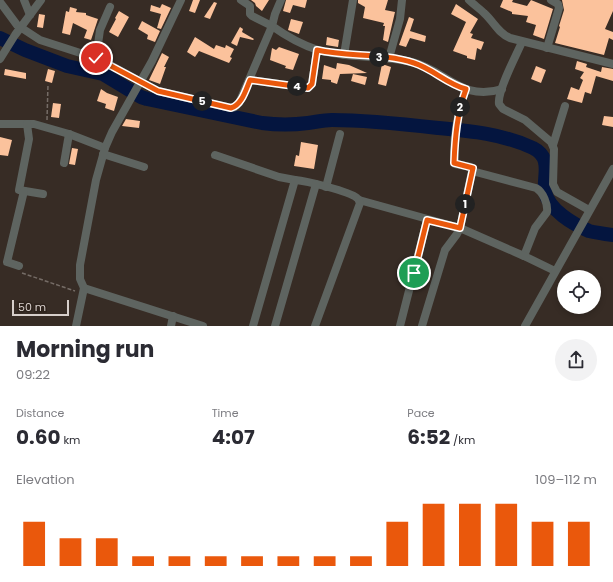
<!DOCTYPE html>
<meta charset="utf-8">
<style>
:root{--surface:#fff;--page:#f2f2f3;--text:#2b2b33;--muted:#7c7c81;--accent:#ea580c}
body{margin:0;font-family:Poppins,sans-serif;background:var(--page);color:var(--text);height:100vh;display:flex;flex-direction:column;font-size:15px;white-space:nowrap}
*{box-sizing:border-box;margin:0}
p{font-size:13px;color:var(--muted)}
.icon{flex:none;width:22px;height:22px;fill:none;stroke:currentColor;stroke-width:2;stroke-linecap:round;stroke-linejoin:round}
.map{position:relative;height:326px;overflow:hidden}
.sheet{display:flex;flex-direction:column;background:var(--surface);flex:1}
.sheet>*{flex:none}
.tools{position:absolute;left:557px;top:270px;display:grid;gap:8px}
.tools a{display:grid;place-items:center;width:44px;height:44px;border-radius:50%;background:var(--surface);box-shadow:0 2px 6px #0003;font-size:20px}
.scale{position:absolute;left:12px;bottom:10px;width:57px;box-sizing:border-box;padding-left:4px;border:2px solid #d7cfcb;border-top:0;font-size:11px;line-height:14px;white-space:nowrap;color:#d7cfcb;-webkit-text-stroke:3px #2d221b;paint-order:stroke}
.pin{position:absolute;display:grid;place-items:center;width:34px;height:34px;color:#fff;margin:-17px;border:2px solid #fff;border-radius:50%;box-shadow:0 1px 4px #0007}
.km{position:absolute;width:20px;height:20px;margin:-10px;border-radius:50%;background:#222;color:#fff;font-size:11px;line-height:20px;text-align:center}
.round{display:grid;place-items:center;flex:none;width:42px;height:42px;border-radius:21px;background:var(--page)}
.headline{display:flex;align-items:center;justify-content:space-between;height:68px;padding:0 16px}
h1{font-size:22px;font-weight:700;line-height:30px}
.figures{display:grid;grid-template-columns:repeat(3,1fr);gap:6px;height:68px;padding:4px 16px}
.figures div{display:grid;align-content:center}
.figures b{font-size:20px;font-weight:700}
.figures small{font-size:11px;font-weight:400}
.figures p{font-size:11px}
.chart{height:112px;padding:8px 16px}
.chart p{display:flex;justify-content:space-between}
.chart svg{width:100%;height:72px;margin-top:4px;stroke:var(--accent);stroke-width:6}
.map>svg:first-child{display:block}
</style>
<div class="map">
<svg width="613" height="326" viewBox="0 0 613 326">
<rect width="100%" height="100%" fill="#372c25"/>
<g fill="none" stroke-linecap="round" stroke-linejoin="round">
<!-- river -->
<path stroke="#04153f" stroke-width="14" d="M0,38L25,50L67,66L103,74L141,97L147,99L262,123C277,125 293,125 308,123C316,122 324,120 332,120C368,120 403,124 438,128C470,131 503,134 533,148C553,158 543,176 545,192C549,210 573,224 589,231C597,233 605,234 613,235"/>
</g>
<!-- building -->
<g fill="#fbc29c">
<path d="M193,0H200L195,13L189,11Z"/>
<path d="M251,0H269L262,11L256,6L255,3Z"/>
<path d="M286,0H307L305,8L293,5L290,13L283,11Z"/>
<path d="M358,0H388L385,10L395,12L388,42L383,40L385,26H383L384,23L363,18L365,7L358,3Z"/>
<path d="M503,0H513L512,2L527,6L531,0L553,9L544,39L533,35L536,25L526,22L528,16L512,14V12L500,7Z"/>
<path d="M562,0H613V11L605,29L613,32V40L609,38L604,55L555,43L560,27L559,26L564,10Z"/>
<path d="M214,2L217,3L210,19L204,17Z"/>
<path d="M162,4L171,8L161,29L157,28L161,14L150,11L151,5L160,8Z"/>
<path d="M456,4L478,19L470,33L473,34L471,38L484,42L481,50L477,48L475,60L467,58V56L453,51L466,22L451,14Z"/>
<path d="M70,7L77,9L76,12L86,13V15L98,19L91,40L84,38L87,30L73,23L70,35L62,33L66,11L69,12Z"/>
<path d="M119,11L129,17L118,37L109,32L116,19L115,18Z"/>
<path d="M39,14L45,15L43,28L37,27Z"/>
<path d="M409,17L414,19L410,31L426,36L425,42L410,38L406,47L399,45Z"/>
<path d="M291,19L303,22L299,34L288,30Z"/>
<path d="M142,21L160,31L155,42L147,39L148,35L138,29Z"/>
<path d="M240,27L243,29L242,32L254,39L253,40L240,37L237,46L231,43Z"/>
<path d="M195,37L214,49L216,45L225,48L226,45L234,49L230,57L232,58L229,63L199,51L195,57L187,52Z"/>
<path d="M327,37L339,40L338,47L326,45Z"/>
<path d="M279,47L299,54L293,70L285,68L286,66L270,60L272,48L276,50Z"/>
<path d="M162,53L169,57L164,67H166L160,84L149,80Z"/>
<path d="M577,61L587,64L586,67L601,72L602,67L613,69V81L596,76L591,94L585,92L582,103L567,99L571,87L579,90L583,80L580,78L584,72L575,69Z"/>
<path d="M337,63L349,65L367,73L340,74L337,84L331,82V80L322,79L324,65L336,69Z"/>
<path d="M382,64L391,67L386,86L378,84Z"/>
<path d="M536,66L546,70L541,83L531,79Z"/>
<path d="M5,69L26,73V79L4,75Z"/>
<path d="M48,69L55,71L52,83L45,81Z"/>
<path d="M353,74L367,77L365,85L351,81Z"/>
<path d="M101,89L107,93L118,97L114,111L105,108L106,104L97,101Z"/>
<path d="M53,103L61,104L59,118L51,117Z"/>
<path d="M604,116L613,117V127L602,125Z"/>
<path d="M126,119L140,121L139,128L122,126Z"/>
<path d="M0,137L12,140L8,156L0,155Z"/>
<path d="M301,142L318,145L314,169L294,166L296,155L299,156Z"/>
<path d="M72,148L78,149L75,165L69,164Z"/>
</g>
<g fill="none" stroke-linecap="round" stroke-linejoin="round">
<!-- path -->
<g stroke="#756c66" stroke-width="1.5" stroke-dasharray="4 2" stroke-linecap="butt">
<path d="M47,120L48,84"/>
<path d="M22,273L75,291"/>
</g>
<!-- minor -->
<g stroke="#5e6460" stroke-width="8">
<path d="M24,0L30,15"/>
<path d="M281,0L275,14L272,26C286,36 302,45 318,50C348,59 381,55 412,62C446,70 461,102 502,89"/>
<path d="M469,0C474,5 479,8 484,13C494,22 498,33 510,38L613,64"/>
<path d="M0,2L17,25L40,40L99,59L158,91L231,108L235,107L239,103L272,26L252,16L250,14V6L241,0"/>
<path d="M522,42C516,56 497,91 499,104L503,109L525,120L551,142L554,149L553,184L557,192L589,210"/>
<path d="M547,48L559,8L558,4L551,0"/>
<path d="M344,55L353,0"/>
<path d="M96,58L100,30L110,7"/>
<path d="M389,58L400,19L402,0"/>
<path d="M0,59L15,35L41,0"/>
<path d="M250,80L308,88L312,84L317,50"/>
<path d="M466,89C458,110 452,142 455,164L471,167L473,168L472,171L536,188C543,192 548,204 547,212L535,228L524,256"/>
<path d="M0,124H34L69,134L105,148"/>
<path d="M27,124L29,139L19,190L43,194"/>
<path d="M553,145L565,106"/>
<path d="M103,154L144,167"/>
<path d="M215,155L279,177L295,180"/>
<path d="M64,163L69,134"/>
<path d="M326,187L340,134"/>
<path d="M359,200L460,228L524,256L555,271"/>
<path d="M19,266L7,262L24,191"/>
<path d="M84,288L203,326"/>
<path d="M76,326L84,288L80,279V265L96,180L105,148L112,132L152,61L181,0"/>
<path d="M171,326L173,316"/>
<path d="M253,326L295,180C306,181 349,191 357,198C359,199 359,201 360,203L315,326"/>
<path d="M275,326L316,184"/>
<path d="M400,326L427,220"/>
<path d="M422,326L445,250L457,234L460,228L472,171"/>
<path d="M525,326L613,169"/>
</g>
</g>
<g fill="none" stroke-linecap="round" stroke-linejoin="round">
<!-- route casing -->
<g stroke="#fff" stroke-width="8">
<path id="route" d="M96,58L158,91L231,108C242,105 246,89 250,80L308,88L312,84L317,50C349,57 383,53 414,63C433,69 447,84 466,89C457,113 455,138 454,163L473,168L460,228L427,220L414,273"/>
</g>
<!-- route -->
<use href="#route" stroke="#ea580c" stroke-width="5"/>
</g>
</svg>
<div class="tools">
<a><svg class="icon" aria-label="locate" viewBox="0 0 24 24"><circle cx="12" cy="12" r="6"/><path d="M12 2v4M12 18v4M2 12h4M18 12h4"/></svg></a>
</div>
<div class="scale">50 m</div>
<div class="pin" style="left:414px;top:273px;background:#1e9e55"><svg class="icon" aria-label="arrive" viewBox="0 0 24 24"><path d="M6 21V4h12l-3 4 3 4H6"/></svg></div>
<div class="pin" style="left:96px;top:58px;background:#d93025"><svg class="icon" aria-label="check" viewBox="0 0 24 24"><path d="M5 12l5 5 9-10"/></svg></div>
<b class="km" style="left:465px;top:204px">1</b>
<b class="km" style="left:460px;top:107px">2</b>
<b class="km" style="left:379px;top:57px">3</b>
<b class="km" style="left:297px;top:86px">4</b>
<b class="km" style="left:202px;top:101px">5</b>
</div>
<section class="sheet">
<div class="headline"><div><h1>Morning run</h1><p>09:22</p></div><a class="round"><svg class="icon" aria-label="share" viewBox="0 0 24 24"><path d="M12 15V3M7 8l5-5 5 5M5 13v7h14v-7"/></svg></a></div>
<div class="figures">
<div><p>Distance</p><b>0.60<small> km</small></b></div>
<div><p>Time</p><b>4:07</b></div>
<div><p>Pace</p><b>6:52<small> /km</small></b></div>
</div>
<div class="chart"><p><span>Elevation</span>109–112 m</p>
<svg viewBox="0 0 160 44" preserveAspectRatio="none"><path d="M5 44V17M15 44V27M25 44V27M35 44V38M45 44V38M55 44V38M65 44V38M75 44V38M85 44V38M95 44V38M105 44V17M115 44V6M125 44V6M135 44V6M145 44V17M155 44V17"/></svg>
</div>
</section>
